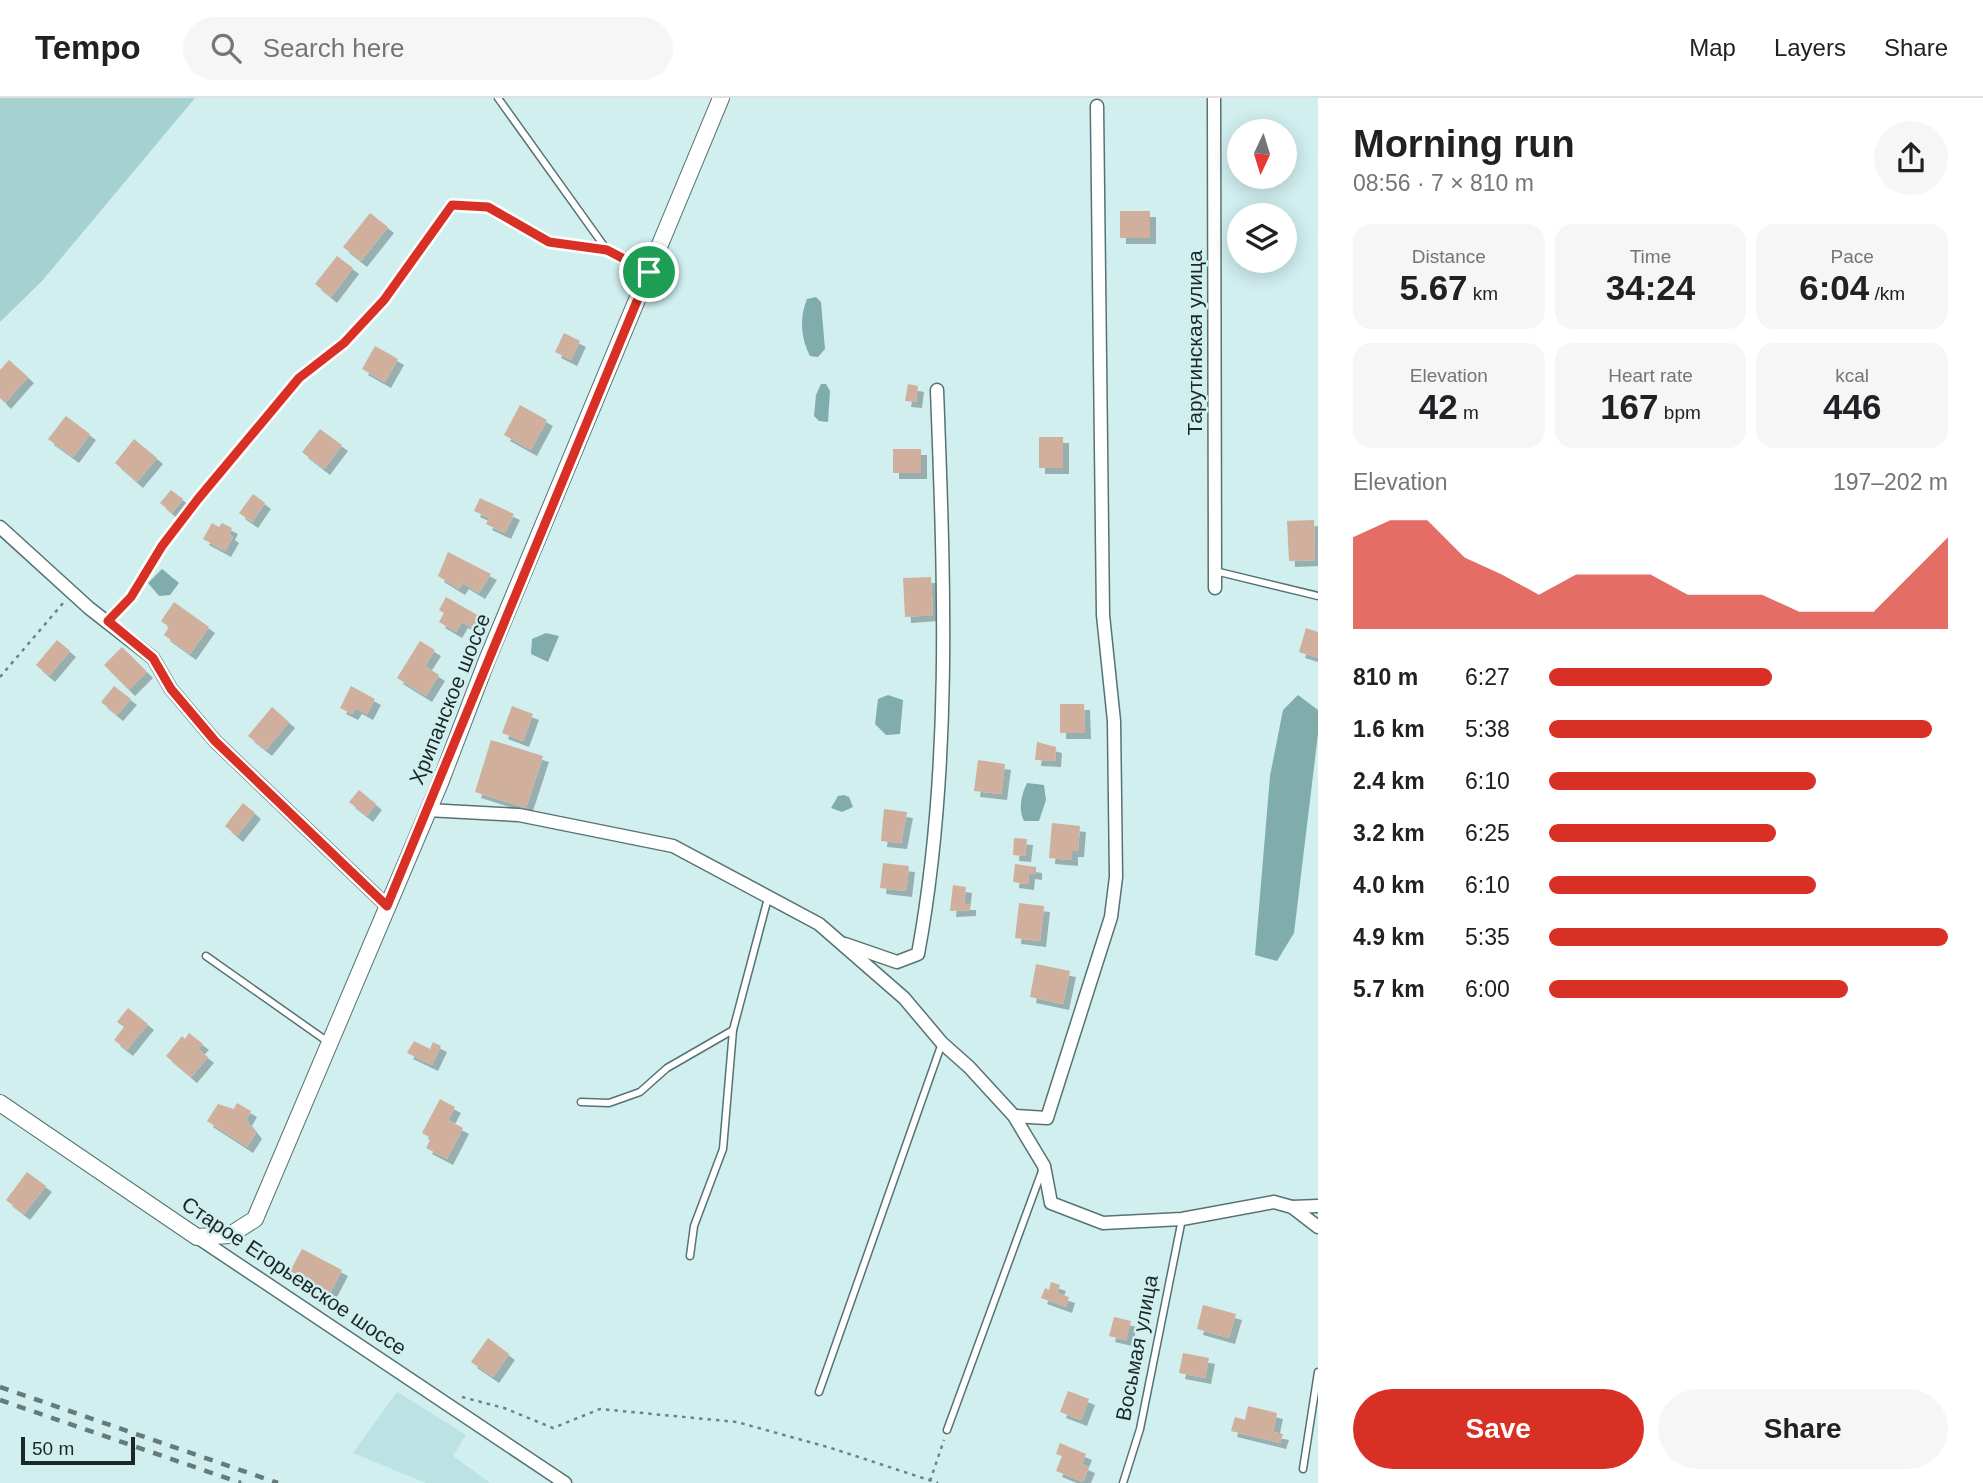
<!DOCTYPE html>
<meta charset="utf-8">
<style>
:root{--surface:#fff;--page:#f6f6f6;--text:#202124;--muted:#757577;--line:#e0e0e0;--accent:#d93025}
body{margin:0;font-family:Arial,sans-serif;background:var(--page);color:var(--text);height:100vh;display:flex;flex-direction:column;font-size:26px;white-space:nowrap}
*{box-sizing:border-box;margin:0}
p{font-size:23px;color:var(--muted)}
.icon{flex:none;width:38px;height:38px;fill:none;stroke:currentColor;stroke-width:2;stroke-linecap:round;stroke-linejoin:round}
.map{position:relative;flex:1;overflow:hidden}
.drawer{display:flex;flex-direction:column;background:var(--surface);width:665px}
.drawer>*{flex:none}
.needle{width:46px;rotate:184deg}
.buttons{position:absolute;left:1227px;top:21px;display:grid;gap:14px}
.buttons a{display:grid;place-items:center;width:70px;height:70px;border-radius:50%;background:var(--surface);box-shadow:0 4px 18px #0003;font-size:35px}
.scale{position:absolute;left:21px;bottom:18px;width:114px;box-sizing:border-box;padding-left:7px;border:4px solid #1c2727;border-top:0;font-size:19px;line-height:24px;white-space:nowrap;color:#1c2727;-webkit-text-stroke:5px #d1efef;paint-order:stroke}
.pin{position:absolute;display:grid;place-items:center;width:60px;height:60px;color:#fff;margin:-30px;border:4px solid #fff;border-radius:50%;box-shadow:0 2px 7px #0007}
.round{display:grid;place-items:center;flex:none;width:74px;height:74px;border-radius:37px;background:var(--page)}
.head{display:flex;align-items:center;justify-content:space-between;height:119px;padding:0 35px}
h1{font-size:38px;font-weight:800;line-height:52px}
.figures{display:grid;grid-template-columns:repeat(3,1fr);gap:10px;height:119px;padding:7px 35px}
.figures div{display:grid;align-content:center;border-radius:18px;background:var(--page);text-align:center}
.figures b{font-size:35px;font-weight:800}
.figures small{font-size:19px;font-weight:400}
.figures p{font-size:19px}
.chart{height:196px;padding:14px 35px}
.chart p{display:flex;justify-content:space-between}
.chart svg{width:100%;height:126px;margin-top:7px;fill:var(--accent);opacity:.7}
.button{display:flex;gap:14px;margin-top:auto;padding:14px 35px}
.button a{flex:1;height:80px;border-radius:42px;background:var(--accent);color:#fff;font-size:28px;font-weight:800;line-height:80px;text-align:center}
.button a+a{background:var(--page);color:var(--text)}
ul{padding:0 35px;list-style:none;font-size:23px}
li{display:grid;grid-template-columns:112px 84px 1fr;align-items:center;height:52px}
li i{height:18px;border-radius:9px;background:var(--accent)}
header{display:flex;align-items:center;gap:42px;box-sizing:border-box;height:98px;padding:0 35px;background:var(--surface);border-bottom:2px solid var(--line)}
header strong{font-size:33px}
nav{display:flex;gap:38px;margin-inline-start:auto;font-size:24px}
.search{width:490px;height:63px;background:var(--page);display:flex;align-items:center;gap:18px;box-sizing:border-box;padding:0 24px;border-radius:38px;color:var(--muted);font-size:26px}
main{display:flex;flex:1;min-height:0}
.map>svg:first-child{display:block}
</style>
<header>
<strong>Tempo</strong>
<div class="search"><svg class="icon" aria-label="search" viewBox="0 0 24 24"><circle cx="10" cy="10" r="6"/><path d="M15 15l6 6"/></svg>Search here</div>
<nav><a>Map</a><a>Layers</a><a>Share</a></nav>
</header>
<main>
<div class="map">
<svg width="1318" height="1385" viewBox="0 0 1318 1385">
<defs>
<filter id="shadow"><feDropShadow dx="6" dy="6" stdDeviation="0" flood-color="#0004"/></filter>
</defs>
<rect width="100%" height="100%" fill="#d1efef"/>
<!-- built -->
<path fill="#bce2e3" d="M397,1294L466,1337L453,1358L490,1385H426L353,1355Z"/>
<!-- green -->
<path fill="#a6d1d1" d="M0,0H195L42,183L0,224Z"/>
<!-- water -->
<g fill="#81acac">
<path d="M816,199L821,204L825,251L818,259L810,258C801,241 799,220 807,201Z"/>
<path d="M821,286H826L830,293L828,324L819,323L814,318L816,297Z"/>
<path d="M162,471L179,485L170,497L159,498L148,485Z"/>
<path d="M546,535L559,538L548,564L531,556L532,541Z"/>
<path d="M888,597L903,602L900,636L886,637L875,626L878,601Z"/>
<path d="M1298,597L1318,612V636L1294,835L1277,863L1255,857L1270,678L1283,612Z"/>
<path d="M1027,685L1044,687L1046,702L1039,723H1024C1018,712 1021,697 1027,685Z"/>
<path d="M844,697L849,699L853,709L842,714L831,710L838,698Z"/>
</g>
<!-- building -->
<g fill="#d0af9d" filter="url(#shadow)">
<rect x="1120" y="113" width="30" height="27"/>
<path d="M370,115L388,129L361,163L343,149Z"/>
<path d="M337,158L353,170L331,199L315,186Z"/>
<path d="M564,235L580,243L571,262L555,254Z"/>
<path d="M375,248L398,261L385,284L362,271Z"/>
<path d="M9,262L28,279L5,305L0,300V272Z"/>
<path d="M908,286L918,288L916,304L905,303Z"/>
<path d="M520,307L547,322L531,352L504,337Z"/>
<path d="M66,318L90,336L73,359L48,341Z"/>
<path d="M320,331L342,347L324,371L302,354Z"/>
<rect x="1039" y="339" width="24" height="31"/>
<path d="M134,341L157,360L137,384L115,365Z"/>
<rect x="893" y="351" width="28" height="24"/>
<path d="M171,392L183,401L172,415L160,405Z"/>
<path d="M253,396L265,405L252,424L239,415Z"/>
<path d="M480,400L514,416L505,435L486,426L489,420L474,413Z"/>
<path d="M1314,422L1315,462L1289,463L1287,423Z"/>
<path d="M212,425L219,429L222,425L232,430L229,436L233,439L225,453L203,441Z"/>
<path d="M448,454L491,476L479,495L463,485L459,491L438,478Z"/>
<path d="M931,479L933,517L905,519L903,480Z"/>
<path d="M446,499L479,518L472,530L462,524L456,534L439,524L444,515L439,512Z"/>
<path d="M174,504L209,529L190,556L164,537L169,529L161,523Z"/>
<path d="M1306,530L1318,534V560L1299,554Z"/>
<path d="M57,542L70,553L49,578L36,567Z"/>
<path d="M420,543L435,552L425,568L439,577L426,598L397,580Z"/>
<path d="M122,549L147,574L129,592L104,567Z"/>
<path d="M114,588L131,601L117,617L101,604Z"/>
<path d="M351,588L375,601L367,616L356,610L352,616L340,610Z"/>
<path d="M1060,606H1084L1085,635H1060Z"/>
<path d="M512,608L533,616L523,643L502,635Z"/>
<path d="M272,609L289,624L266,652L248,638Z"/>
<path d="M491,642L543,658L526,710L475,694Z"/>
<path d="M1037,644L1056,649L1055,663L1035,662Z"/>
<path d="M978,662L1005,666L1001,696L974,693Z"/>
<path d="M359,692L376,706L367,718L349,704Z"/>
<path d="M243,705L255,715L237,738L225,728Z"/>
<path d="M884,711L907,714L901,745L881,743Z"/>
<path d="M1052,725L1080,728L1078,753H1072V762L1049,760Z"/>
<path d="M1014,740L1027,741L1025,758L1013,757Z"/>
<path d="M883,765L909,768L906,793L880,790Z"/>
<path d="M1015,766L1036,769V776L1029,775L1028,786L1013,784Z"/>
<path d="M953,787L966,789L964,806H970V812L950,813Z"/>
<path d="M1019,805L1044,808L1040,843L1015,840Z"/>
<path d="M1036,866L1070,873L1063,906L1030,899Z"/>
<path d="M128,910L148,926L127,952L114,942L124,929L117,924Z"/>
<path d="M189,935L203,946L198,951L208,959L191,979L166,958L182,938L185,941Z"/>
<path d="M414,943L430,951L433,944L441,948L432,967L407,955Z"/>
<path d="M440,1001L455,1009L448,1022L463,1030L447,1061L426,1050L431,1040L422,1035Z"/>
<path d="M237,1005L251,1013L246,1022L256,1035L247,1049L207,1023L218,1006L234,1011Z"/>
<path d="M27,1074L46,1088L24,1116L6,1102Z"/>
<path d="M302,1151L342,1172L330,1195L290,1173Z"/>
<path d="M1051,1184L1060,1187L1057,1195L1069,1199L1066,1209L1041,1200L1045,1190L1049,1192Z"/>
<path d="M1203,1207L1236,1216L1229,1240L1197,1231Z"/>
<path d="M1114,1219L1131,1223L1126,1242L1109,1238Z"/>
<path d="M488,1240L509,1256L493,1279L471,1264Z"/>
<path d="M1183,1255L1209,1260L1205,1280L1179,1275Z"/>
<path d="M1068,1293L1089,1301L1081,1322L1060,1314Z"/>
<path d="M1248,1308L1277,1315L1273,1334L1283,1336L1280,1345L1231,1333L1235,1319L1245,1322Z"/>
<path d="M1060,1345L1086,1356L1082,1366L1089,1369L1083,1384L1056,1373L1062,1358L1056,1356Z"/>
</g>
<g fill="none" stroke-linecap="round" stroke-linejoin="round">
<!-- service casing -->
<g stroke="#577272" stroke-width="9">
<g id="service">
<path d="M498,0L607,152"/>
<path d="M236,358L299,280L344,245L384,202L451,107L488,109L549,144L607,152L647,173"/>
<path d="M1215,473L1318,498"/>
<path d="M206,858L328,944"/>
<path d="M581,1004L609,1005L640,994L667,970L733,932"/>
<path d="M690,1158L694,1128L723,1051L733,932L768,800"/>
<path d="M819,1294L942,945"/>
<path d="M947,1332L1042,1073"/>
<path d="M1303,1371L1318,1274"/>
<path d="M1123,1385L1140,1331L1182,1121"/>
</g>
</g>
<!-- minor casing -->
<g stroke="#577272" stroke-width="15">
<g id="minor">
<path d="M1214,0L1215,490"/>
<path d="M0,429L89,510L153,560L171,591L215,643L387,808"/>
<path d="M427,712L519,717L673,748L819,826L904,900L942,945L969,969L1014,1018L1044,1068L1051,1105L1103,1125L1182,1121L1274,1104L1292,1109L1318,1129"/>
<path d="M845,846L897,864L918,856C952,672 944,479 937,292"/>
<path d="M1014,1018L1047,1020L1111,819L1116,779L1114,623L1103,517L1097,8"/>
<path d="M1292,1109L1318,1108"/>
<path d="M197,1139L565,1385"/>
</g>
</g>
<!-- secondary casing -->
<g stroke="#577272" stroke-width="18">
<path id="secondary" d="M0,1005L197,1139L230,1137L255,1121L440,685L487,562L721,0"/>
</g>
<!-- path -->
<g stroke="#6e8282" stroke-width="2.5" stroke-dasharray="3.5 5" stroke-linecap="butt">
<path d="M117,513L131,499L162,448L229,366"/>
<path d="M0,579L64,504"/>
<path d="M462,1299L504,1310L553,1330L600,1311L737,1324L831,1350L938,1385"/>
<path d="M930,1383L944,1342"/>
</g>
<!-- service -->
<use href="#service" stroke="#fff" stroke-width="6"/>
<!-- minor -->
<use href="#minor" stroke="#fff" stroke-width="12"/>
<!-- secondary -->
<use href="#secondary" stroke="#fff" stroke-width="16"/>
<!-- rail -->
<g stroke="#677a7a" stroke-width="4.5" stroke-dasharray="9 9" stroke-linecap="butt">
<path d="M0,1289L278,1385"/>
<path d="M0,1302L241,1385"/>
</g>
</g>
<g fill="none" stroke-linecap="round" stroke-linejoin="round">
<!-- route casing -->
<g stroke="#fff" stroke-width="14">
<path id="route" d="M452,107L488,109L549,144L607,152L649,174L387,808L215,643L171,591L153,560L108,523L131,499L162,448L198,401L299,280L344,245L384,202Z"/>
</g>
<!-- route -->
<use href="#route" stroke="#d93025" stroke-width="9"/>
</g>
<g text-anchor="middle" stroke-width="5" stroke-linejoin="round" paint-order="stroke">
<!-- street labels -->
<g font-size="21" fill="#1c2727" stroke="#d1efef">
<text transform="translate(1195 245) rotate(-90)" y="7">Тарутинская улица</text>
<text transform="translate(450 601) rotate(-68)" y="7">Хрипанское шоссе</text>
<text transform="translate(294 1178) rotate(34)" y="7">Старое Егорьевское шоссе</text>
<text transform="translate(1137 1250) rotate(-79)" y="7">Восьмая улица</text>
</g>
</g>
</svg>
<div class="buttons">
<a><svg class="needle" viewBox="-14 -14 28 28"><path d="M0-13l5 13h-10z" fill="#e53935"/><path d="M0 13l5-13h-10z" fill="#757577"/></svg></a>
<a><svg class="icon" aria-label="layers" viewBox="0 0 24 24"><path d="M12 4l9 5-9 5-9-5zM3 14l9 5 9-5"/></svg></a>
</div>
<div class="scale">50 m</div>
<div class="pin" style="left:649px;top:174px;background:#1e9e55"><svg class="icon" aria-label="arrive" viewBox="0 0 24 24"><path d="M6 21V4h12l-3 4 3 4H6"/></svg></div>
</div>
<section class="drawer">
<div class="head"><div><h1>Morning run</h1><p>08:56 · 7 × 810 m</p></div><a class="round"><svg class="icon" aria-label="share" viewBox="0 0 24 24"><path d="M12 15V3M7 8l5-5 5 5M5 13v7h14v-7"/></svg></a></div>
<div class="figures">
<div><p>Distance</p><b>5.67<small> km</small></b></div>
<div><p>Time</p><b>34:24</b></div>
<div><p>Pace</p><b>6:04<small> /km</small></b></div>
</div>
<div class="figures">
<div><p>Elevation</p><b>42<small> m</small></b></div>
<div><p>Heart rate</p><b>167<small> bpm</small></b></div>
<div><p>kcal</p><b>446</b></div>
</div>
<div class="chart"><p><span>Elevation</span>197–202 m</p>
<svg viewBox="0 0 160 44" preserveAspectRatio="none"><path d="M0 44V12L10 6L20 6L30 19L40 25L50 32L60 25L70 25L80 25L90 32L100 32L110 32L120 38L130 38L140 38L150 25L160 12V44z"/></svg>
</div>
<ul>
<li><b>810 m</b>6:27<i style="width:56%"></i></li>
<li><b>1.6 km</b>5:38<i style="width:96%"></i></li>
<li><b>2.4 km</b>6:10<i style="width:67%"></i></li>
<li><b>3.2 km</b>6:25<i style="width:57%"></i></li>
<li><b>4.0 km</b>6:10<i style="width:67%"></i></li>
<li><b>4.9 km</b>5:35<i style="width:100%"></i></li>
<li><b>5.7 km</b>6:00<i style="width:75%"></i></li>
</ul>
<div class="button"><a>Save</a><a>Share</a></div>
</section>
</main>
